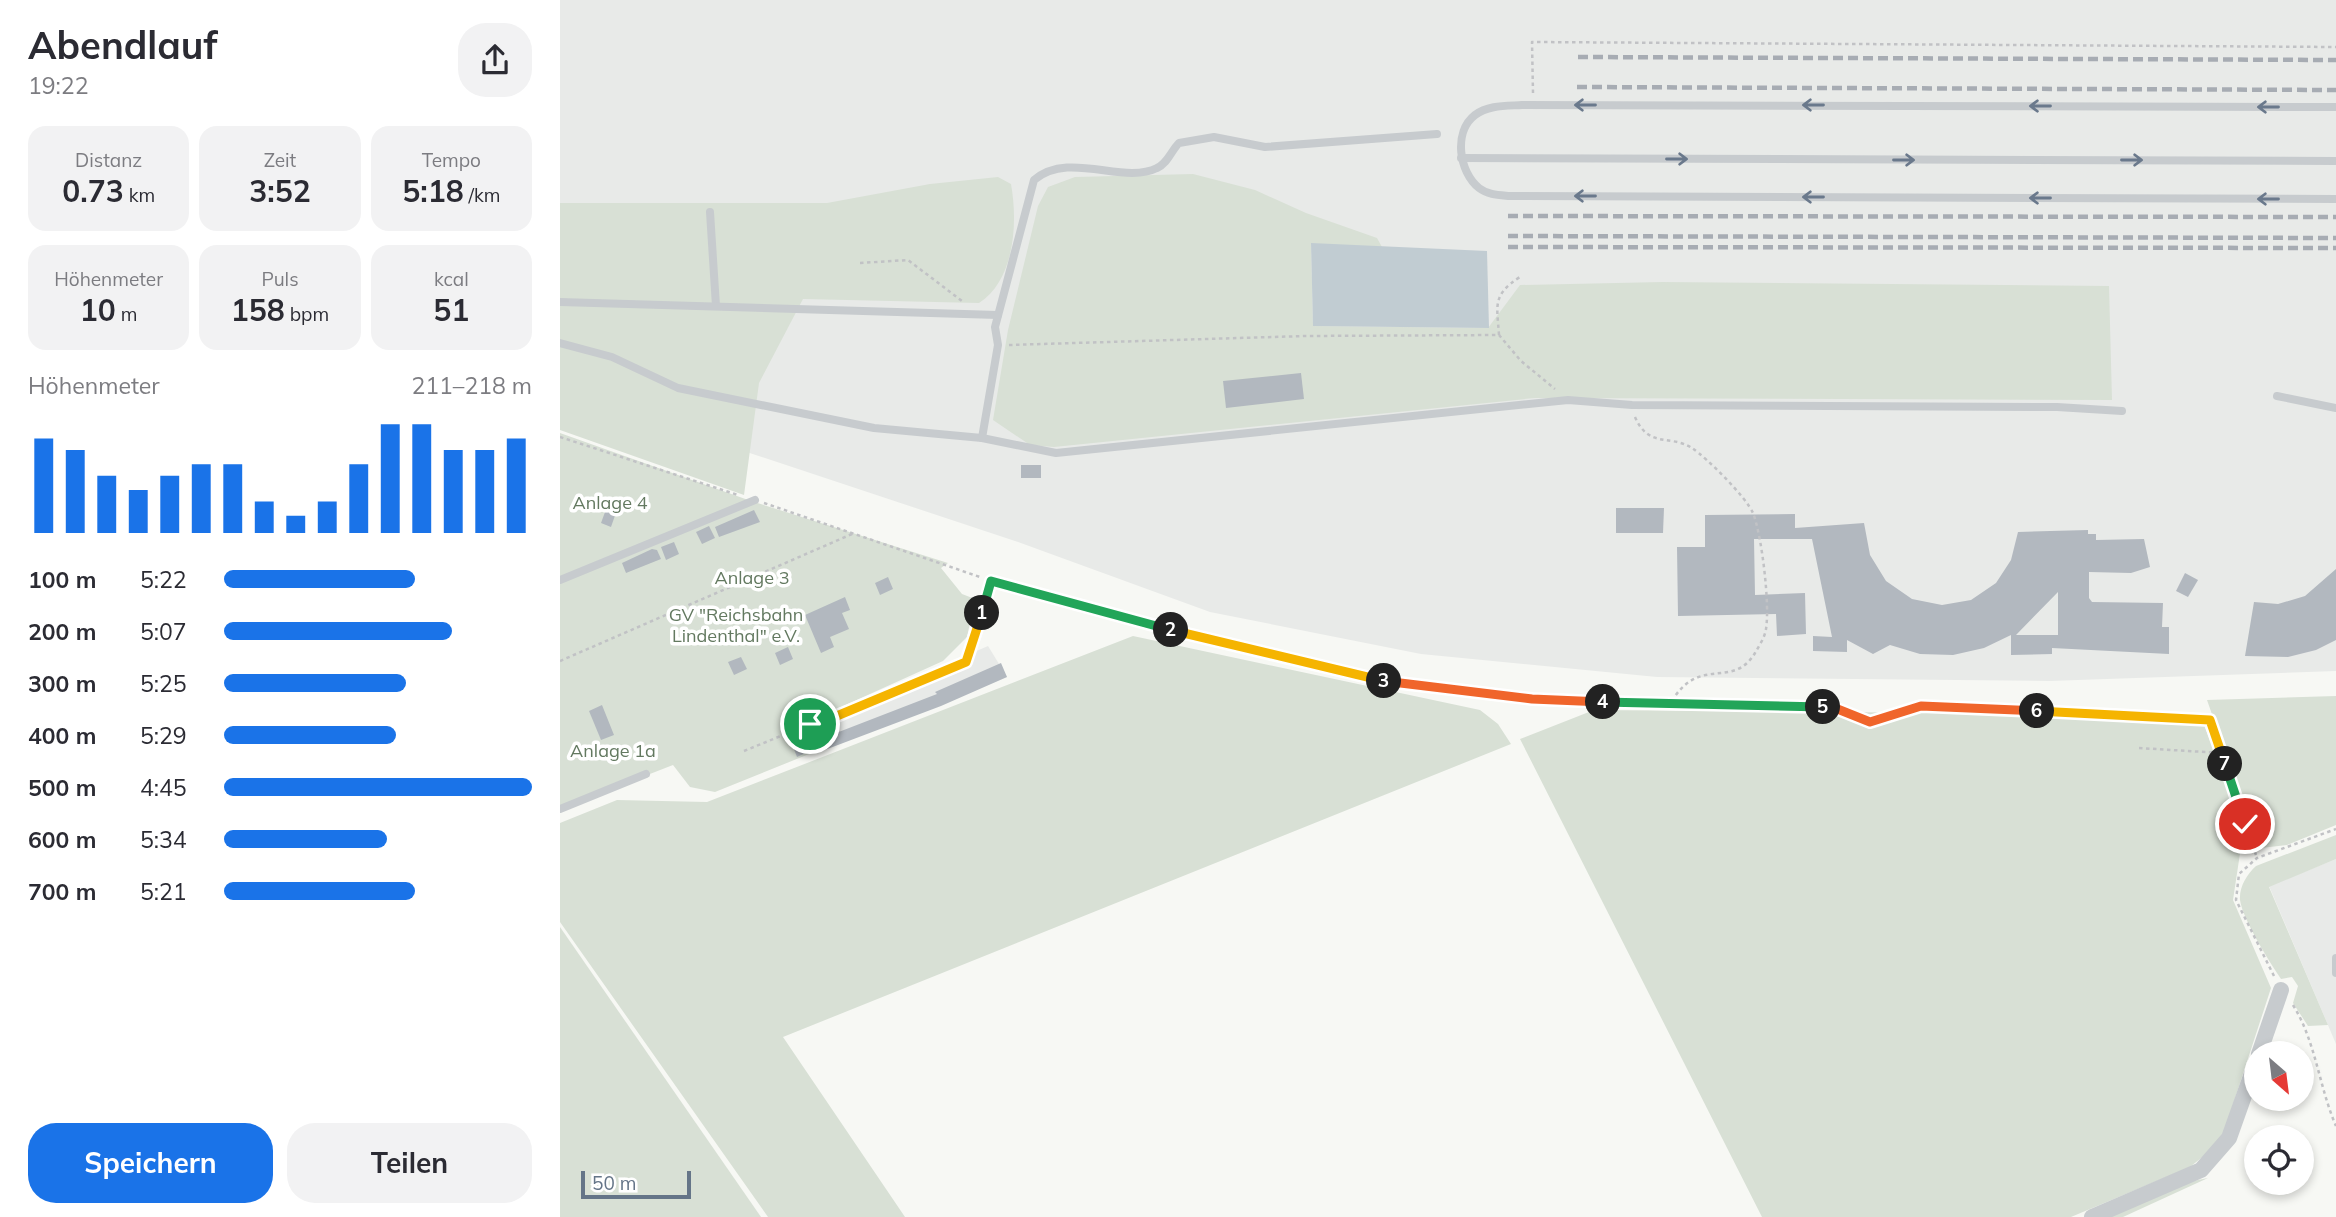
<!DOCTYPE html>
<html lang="de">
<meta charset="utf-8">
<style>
:root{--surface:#fff;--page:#f2f2f3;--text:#2b2b33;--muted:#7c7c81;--accent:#1a73e8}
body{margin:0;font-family:Mulish,sans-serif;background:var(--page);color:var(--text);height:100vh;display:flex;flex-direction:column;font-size:26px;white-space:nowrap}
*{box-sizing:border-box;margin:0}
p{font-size:23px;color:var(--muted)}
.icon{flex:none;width:38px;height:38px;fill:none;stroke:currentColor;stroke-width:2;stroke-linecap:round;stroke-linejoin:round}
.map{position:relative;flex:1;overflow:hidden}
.drawer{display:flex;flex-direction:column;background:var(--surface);width:560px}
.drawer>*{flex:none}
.needle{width:46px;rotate:152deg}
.fabs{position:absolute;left:1684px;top:1041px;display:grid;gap:14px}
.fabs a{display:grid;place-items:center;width:70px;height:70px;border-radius:50%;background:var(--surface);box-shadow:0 4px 10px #0003;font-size:35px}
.scale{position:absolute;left:21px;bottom:18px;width:110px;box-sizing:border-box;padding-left:7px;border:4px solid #657588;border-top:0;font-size:19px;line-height:24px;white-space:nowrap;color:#657588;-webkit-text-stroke:5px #fff;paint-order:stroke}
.pin{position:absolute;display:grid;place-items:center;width:60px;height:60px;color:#fff;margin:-30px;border:4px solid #fff;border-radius:50%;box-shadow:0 2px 7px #0007}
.km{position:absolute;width:35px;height:35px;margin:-18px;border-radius:50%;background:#222;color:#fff;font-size:19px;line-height:35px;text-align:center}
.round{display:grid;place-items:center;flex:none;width:74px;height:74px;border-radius:28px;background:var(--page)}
.overview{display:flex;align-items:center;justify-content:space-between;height:119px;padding:0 28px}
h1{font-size:38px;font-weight:700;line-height:52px}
.figures{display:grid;grid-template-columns:repeat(3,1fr);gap:10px;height:119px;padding:7px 28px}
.figures div{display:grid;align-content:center;border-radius:18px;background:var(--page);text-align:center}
.figures b{font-size:30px;font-weight:700}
.figures small{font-size:19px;font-weight:400}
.figures p{font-size:19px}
.chart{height:196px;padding:14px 28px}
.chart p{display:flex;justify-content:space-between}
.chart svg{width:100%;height:126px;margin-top:7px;stroke:var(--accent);stroke-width:6}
.button{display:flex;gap:14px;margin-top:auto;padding:14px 28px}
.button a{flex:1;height:80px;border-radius:28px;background:var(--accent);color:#fff;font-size:28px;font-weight:700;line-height:80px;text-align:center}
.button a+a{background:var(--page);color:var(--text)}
ul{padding:0 28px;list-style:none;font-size:23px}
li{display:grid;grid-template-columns:112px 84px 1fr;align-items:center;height:52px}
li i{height:18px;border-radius:9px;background:var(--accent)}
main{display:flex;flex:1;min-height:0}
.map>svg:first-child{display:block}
</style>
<main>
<section class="drawer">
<div class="overview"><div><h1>Abendlauf</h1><p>19:22</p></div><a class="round"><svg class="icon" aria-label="share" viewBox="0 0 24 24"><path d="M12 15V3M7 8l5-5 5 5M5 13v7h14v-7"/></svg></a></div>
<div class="figures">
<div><p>Distanz</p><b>0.73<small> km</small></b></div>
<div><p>Zeit</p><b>3:52</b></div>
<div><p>Tempo</p><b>5:18<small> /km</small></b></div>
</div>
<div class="figures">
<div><p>Höhenmeter</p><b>10<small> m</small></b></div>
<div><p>Puls</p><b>158<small> bpm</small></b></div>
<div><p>kcal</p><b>51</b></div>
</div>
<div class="chart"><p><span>Höhenmeter</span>211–218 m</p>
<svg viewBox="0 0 160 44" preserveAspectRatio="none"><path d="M5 44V11M15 44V15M25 44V24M35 44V29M45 44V24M55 44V20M65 44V20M75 44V33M85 44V38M95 44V33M105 44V20M115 44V6M125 44V6M135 44V15M145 44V15M155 44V11"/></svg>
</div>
<ul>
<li><b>100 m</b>5:22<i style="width:62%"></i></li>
<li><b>200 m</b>5:07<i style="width:74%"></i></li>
<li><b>300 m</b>5:25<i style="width:59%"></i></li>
<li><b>400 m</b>5:29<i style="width:56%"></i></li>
<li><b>500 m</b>4:45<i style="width:100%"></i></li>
<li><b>600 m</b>5:34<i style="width:53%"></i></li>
<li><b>700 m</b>5:21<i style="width:62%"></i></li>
</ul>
<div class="button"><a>Speichern</a><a>Teilen</a></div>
</section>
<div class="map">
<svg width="1776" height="1217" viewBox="0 0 1776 1217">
<rect width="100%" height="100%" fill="#f7f8f4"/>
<!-- built -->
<g fill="#e8eae8">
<path d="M0,0H1776V671L1489,681L1097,677L861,654L650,612L455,541L0,390Z"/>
<path d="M428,646L447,677L262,751L251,723Z"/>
<path d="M1776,859V1044L1709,886Z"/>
</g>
<!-- green -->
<g fill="#d8e0d5">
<path d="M633,174L695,190L746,213L817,238L822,247L751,244L753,326L928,328L960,285L1102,282L1549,286L1552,400L975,398L494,447L470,445L433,420L448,330L478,206L488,187L515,177Z"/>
<path d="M438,177L451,184C458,222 455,280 419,303L243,299L199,383L184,495L0,430V203H267L370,184Z"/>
<path d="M0,433L191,501L388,563L381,568L402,594L415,599L407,637L383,661L248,722L259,750L155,792L130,787L113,765L0,809Z"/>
<path d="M573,636L920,710L938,724L951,744L223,1037L345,1217H208L0,922V823L57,800L147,802Z"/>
<path d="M1776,696V825L1727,845L1701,848L1696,840L1647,700Z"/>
<path d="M1034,710L1640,715L1674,800L1682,840L1673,900L1711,988L1664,1132L1651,1150L1630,1167L1511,1217H1202L960,739Z"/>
<path d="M1776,835V859L1709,887L1768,1025L1748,1026L1733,1003L1738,986L1732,977L1721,979C1709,961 1683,920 1680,900C1679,887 1687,874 1696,866Z"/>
<path d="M0,927L201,1217H0Z"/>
<path d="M1648,1178L1563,1217H1547L1633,1181Z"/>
</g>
<!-- water -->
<path fill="#c1ccd2" d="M751,243L927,251L929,328L753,326Z"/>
<!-- building -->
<g fill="#b2b8bf" fill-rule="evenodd">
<path d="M741,373L744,399L666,408L663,381Z"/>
<rect x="461" y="465" width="20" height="13"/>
<path d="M48,504L58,507L51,527L41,523Z"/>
<path d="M1056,508H1104L1103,533H1056Z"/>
<path d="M194,510L200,522L159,537L155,527Z"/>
<path d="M1235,514V528L1304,523L1310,555L1326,581L1352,599L1382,605L1411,600L1436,583L1451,560L1458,532L1528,530V534H1536V540L1584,539L1590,567L1571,573L1529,572V598L1532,602L1603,603L1602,627H1609V654L1492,648V654L1451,655V635L1424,648L1393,655L1360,654L1330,645L1313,654L1287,640V652L1253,651V636L1272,637L1252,539H1194L1195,595L1245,593L1246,634L1217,636L1216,614L1118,616L1117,547H1145V515ZM1498,592V635H1456Z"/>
<path d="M149,526L155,538L142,544L136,532Z"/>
<path d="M114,542L119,554L106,560L101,547Z"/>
<path d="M92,549L97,550L101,559L66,573L62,563Z"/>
<path d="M1776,569V640L1756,650L1728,657L1685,656L1694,602L1718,604L1745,596Z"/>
<path d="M1625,573L1638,580L1628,597L1616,591Z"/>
<path d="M328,577L333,589L320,595L315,583Z"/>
<path d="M285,597L290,610L282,613L289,629L270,637L274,647L261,653L245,615Z"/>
<path d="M228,647L233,659L220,665L215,653Z"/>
<path d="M181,657L187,669L174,675L168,662Z"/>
<path d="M441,663L447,677L381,706L262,751L258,740L377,694L375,692Z"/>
<path d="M42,705L54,735L41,740L29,711Z"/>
<path d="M245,739L250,751L237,757L232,744Z"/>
</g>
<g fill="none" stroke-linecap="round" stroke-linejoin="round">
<!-- path -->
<g stroke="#c1c2c5" stroke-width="2.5" stroke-dasharray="3.5 3.5" stroke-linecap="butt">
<path d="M973,93L972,42L1776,47"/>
<path d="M300,263L348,260L402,301"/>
<path d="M939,335C937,305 932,295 960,277"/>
<path d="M449,345L745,336L939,335L961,361L995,389"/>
<path d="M1075,417C1089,449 1110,434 1132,448C1147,458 1186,497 1193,513C1202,536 1210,605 1206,629C1205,637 1199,646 1195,653C1172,691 1139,653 1110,704"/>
<path d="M0,437L178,495"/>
<path d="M204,503L420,577"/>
<path d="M443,584L725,659L820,680L972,699L1275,708L1310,722L1361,706L1650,720L1697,858"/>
<path d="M0,661L292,534"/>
<path d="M1579,748L1661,753"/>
<path d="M184,751L250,724"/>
<path d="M1714,976L1676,900L1679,874L1697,858L1776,829"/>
<path d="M1733,1005C1756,1042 1759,1087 1776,1126"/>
</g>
<!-- lane -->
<g stroke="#c7cbce" stroke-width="8">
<path d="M1776,107L962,105C946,106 928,105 915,115C893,132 899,172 919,188C928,195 939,195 950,196L1776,199"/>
<path d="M901,158L1776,161"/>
<path d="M150,212L156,306"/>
<path d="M0,302L438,315"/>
<path d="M0,343L52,357L118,388L314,428L422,438L496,453L1008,400L1072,405L1497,407L1562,411"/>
<path d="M1717,396L1776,408"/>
<path d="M422,438L438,345L435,327L474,180C509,150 563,185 597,168C608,163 611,151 619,143L654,137L705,147L877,134"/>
<path d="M0,580L195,500"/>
<path d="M260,723L406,662L431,581"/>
<path d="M0,809L86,774"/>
<path d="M1776,958V973"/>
</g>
<!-- street -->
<g stroke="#c7cbce" stroke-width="16">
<path d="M1699,1054L1721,990"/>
<path d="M1532,1217L1641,1170L1669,1138L1696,1062"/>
</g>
<!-- rail -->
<g stroke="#a7acb3" stroke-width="4.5" stroke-dasharray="10 5" stroke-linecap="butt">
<path d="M1018,57L1776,60"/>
<path d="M1017,87L1776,90"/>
<path d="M948,216L1776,217"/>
<path d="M948,236L1776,238"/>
<path d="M948,247L1776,248"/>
</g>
</g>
<!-- one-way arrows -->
<defs><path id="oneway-shaft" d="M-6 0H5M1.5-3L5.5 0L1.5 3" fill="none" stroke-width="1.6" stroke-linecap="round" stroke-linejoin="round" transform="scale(1.75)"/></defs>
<g stroke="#6a798c">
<use href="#oneway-shaft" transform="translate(1025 105) rotate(-180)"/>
<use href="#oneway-shaft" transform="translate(1253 105) rotate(-180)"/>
<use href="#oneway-shaft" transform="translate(1480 106) rotate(-180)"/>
<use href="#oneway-shaft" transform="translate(1708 107) rotate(-180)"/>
<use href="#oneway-shaft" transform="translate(1117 159)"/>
<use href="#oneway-shaft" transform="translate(1344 160)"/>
<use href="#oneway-shaft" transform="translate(1572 160)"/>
<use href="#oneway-shaft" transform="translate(1025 196) rotate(-180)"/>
<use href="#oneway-shaft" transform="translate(1253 197) rotate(-180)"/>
<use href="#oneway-shaft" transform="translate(1480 198) rotate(-180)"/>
<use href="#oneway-shaft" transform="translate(1708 199) rotate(-180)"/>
</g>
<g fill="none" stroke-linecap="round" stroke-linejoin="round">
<!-- split-1 casing -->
<g stroke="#fff" stroke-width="14">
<path id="split-1" d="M250,724L260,723L406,662L422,613"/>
</g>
<!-- split-2 casing -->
<g stroke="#fff" stroke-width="14">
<path id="split-2" d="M422,613L431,581L611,630"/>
</g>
<!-- split-3 casing -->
<g stroke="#fff" stroke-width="14">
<path id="split-3" d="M611,630L824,681"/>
</g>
<!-- split-4 casing -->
<g stroke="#fff" stroke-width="14">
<path id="split-4" d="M824,681L972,699L1043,702"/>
</g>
<!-- split-5 casing -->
<g stroke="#fff" stroke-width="14">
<path id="split-5" d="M1043,702L1263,707"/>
</g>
<!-- split-6 casing -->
<g stroke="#fff" stroke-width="14">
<path id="split-6" d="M1263,707L1275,708L1310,722L1361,706L1477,711"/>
</g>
<!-- split-7 casing -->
<g stroke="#fff" stroke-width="14">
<path id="split-7" d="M1477,711L1650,720L1665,764"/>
</g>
<!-- split-8 casing -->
<g stroke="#fff" stroke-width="14">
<path id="split-8" d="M1665,764L1685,824"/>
</g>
<!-- split-1 -->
<use href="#split-1" stroke="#f5b400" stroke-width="9"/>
<!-- split-2 -->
<use href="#split-2" stroke="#22a559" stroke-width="9"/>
<!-- split-3 -->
<use href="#split-3" stroke="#f5b400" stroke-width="9"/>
<!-- split-4 -->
<use href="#split-4" stroke="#f0652b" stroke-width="9"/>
<!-- split-5 -->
<use href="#split-5" stroke="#22a559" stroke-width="9"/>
<!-- split-6 -->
<use href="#split-6" stroke="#f0652b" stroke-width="9"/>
<!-- split-7 -->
<use href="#split-7" stroke="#f5b400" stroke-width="9"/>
<!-- split-8 -->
<use href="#split-8" stroke="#22a559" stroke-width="9"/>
</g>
<g text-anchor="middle" stroke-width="7" stroke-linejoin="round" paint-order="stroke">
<!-- park labels -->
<g font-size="18" fill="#637960" stroke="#fff">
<text x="50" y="509">Anlage 4</text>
<text x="192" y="584">Anlage 3</text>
<text x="176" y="621">GV "Reichsbahn<tspan x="176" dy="21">Lindenthal" e.V.</tspan></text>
<text x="53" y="757">Anlage 1a</text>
</g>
</g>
</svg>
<div class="fabs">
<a><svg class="needle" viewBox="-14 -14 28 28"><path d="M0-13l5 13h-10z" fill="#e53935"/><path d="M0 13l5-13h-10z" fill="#7c7c81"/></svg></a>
<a><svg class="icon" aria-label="locate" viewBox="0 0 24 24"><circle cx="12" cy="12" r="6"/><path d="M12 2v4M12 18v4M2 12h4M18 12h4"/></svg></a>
</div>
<div class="scale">50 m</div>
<div class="pin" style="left:250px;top:724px;background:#1e9e55"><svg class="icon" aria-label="arrive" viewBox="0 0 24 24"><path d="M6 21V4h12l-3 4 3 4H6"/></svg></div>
<div class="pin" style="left:1685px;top:824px;background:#d93025"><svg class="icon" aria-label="check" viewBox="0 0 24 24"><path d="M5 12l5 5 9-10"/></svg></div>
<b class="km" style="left:422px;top:613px">1</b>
<b class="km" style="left:611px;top:630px">2</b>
<b class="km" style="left:824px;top:681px">3</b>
<b class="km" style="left:1043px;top:702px">4</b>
<b class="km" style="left:1263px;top:707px">5</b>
<b class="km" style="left:1477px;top:711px">6</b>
<b class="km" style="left:1665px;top:764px">7</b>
</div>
</main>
